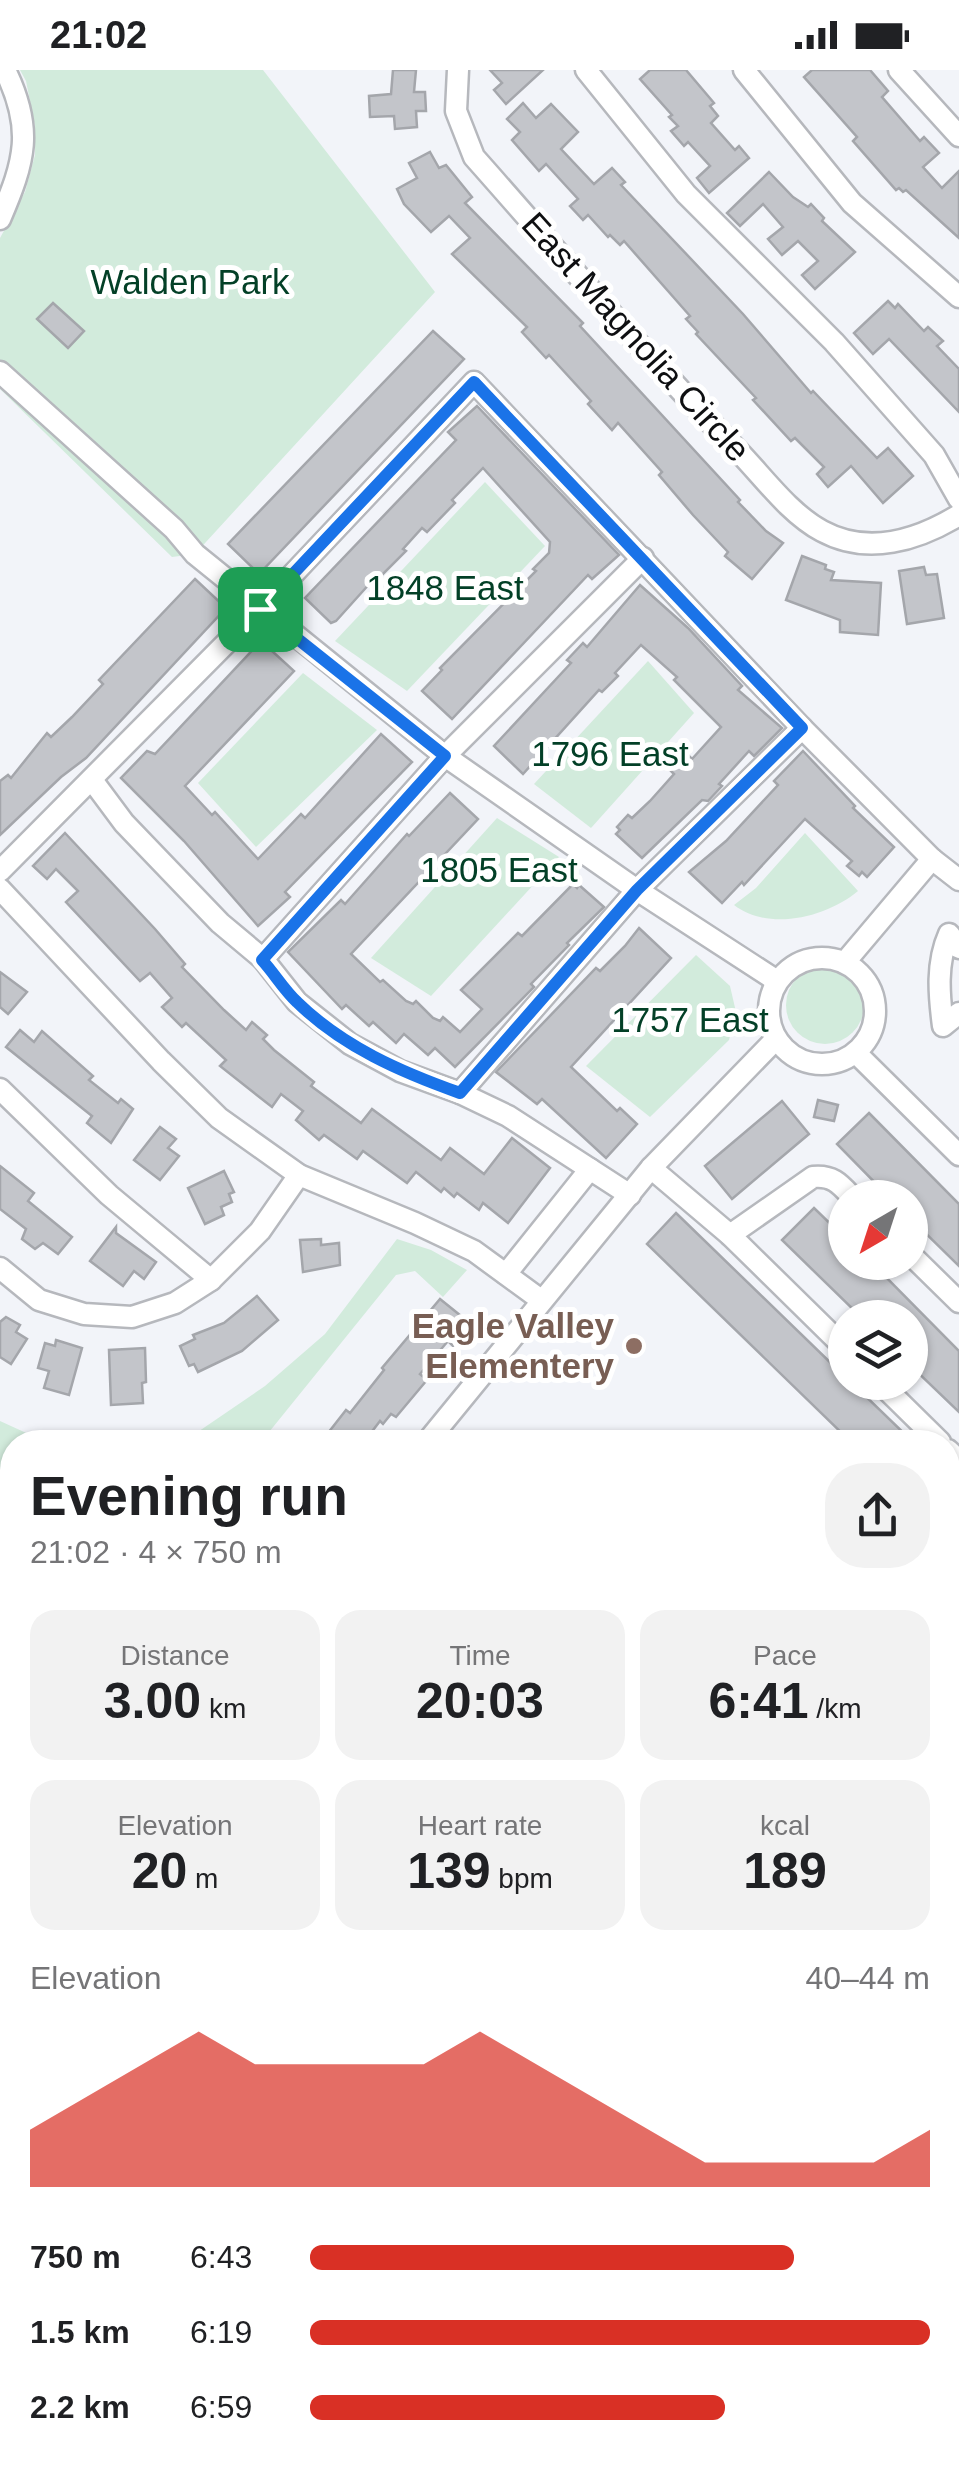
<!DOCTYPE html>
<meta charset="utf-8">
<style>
:root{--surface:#fff;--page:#f2f2f2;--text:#202124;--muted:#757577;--accent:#d93025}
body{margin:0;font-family:Helvetica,sans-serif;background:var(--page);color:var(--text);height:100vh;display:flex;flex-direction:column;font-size:38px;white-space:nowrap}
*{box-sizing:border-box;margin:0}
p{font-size:32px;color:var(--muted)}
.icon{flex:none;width:55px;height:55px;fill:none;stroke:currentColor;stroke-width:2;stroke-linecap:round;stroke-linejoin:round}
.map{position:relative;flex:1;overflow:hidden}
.details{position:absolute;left:0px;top:1360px;width:960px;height:1038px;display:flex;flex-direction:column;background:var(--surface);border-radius:40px 40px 0 0;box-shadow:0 2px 8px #0004}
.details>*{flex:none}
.needle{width:65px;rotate:219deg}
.tools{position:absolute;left:828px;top:1110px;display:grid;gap:20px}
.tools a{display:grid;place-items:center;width:100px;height:100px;border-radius:50%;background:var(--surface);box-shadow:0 2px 8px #0004;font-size:50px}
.pin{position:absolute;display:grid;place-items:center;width:85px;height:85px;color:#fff;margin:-42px;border-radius:20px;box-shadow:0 5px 15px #0006}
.round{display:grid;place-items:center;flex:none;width:105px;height:105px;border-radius:40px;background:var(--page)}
.overview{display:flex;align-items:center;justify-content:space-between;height:170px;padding:0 30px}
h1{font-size:55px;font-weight:800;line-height:75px}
.metrics{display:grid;grid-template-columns:repeat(3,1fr);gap:15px;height:170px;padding:10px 30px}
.metrics div{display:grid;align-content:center;border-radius:25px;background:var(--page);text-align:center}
.metrics b{font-size:50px;font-weight:800}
.metrics small{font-size:28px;font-weight:400}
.metrics p{font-size:28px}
.chart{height:280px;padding:20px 30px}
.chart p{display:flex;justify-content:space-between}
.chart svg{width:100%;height:180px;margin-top:10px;fill:var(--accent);opacity:.7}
ul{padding:0 30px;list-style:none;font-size:32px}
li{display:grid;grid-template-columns:160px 120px 1fr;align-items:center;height:75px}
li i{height:25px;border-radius:12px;background:var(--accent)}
.status{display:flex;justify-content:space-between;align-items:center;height:70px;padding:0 50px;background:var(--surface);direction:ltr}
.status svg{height:28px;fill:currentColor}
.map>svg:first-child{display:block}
</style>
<div class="status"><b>21:02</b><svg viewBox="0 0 49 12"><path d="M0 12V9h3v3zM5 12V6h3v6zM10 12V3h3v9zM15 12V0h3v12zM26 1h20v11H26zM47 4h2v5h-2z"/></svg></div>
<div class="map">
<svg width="959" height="2397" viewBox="0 0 959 2397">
<rect width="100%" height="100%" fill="#f2f4f9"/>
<!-- green -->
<g fill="#d2ebdc">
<path d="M20,0H263L435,222L195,484L172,487L0,319V168L25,122L35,85V56L26,11Z"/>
<path d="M485,412L545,476L407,621L335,571Z"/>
<path d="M648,591L694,643L591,758L534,714Z"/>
<path d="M303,603L377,660L256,777L198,713Z"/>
<path d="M497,748L559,787L431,926L371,888Z"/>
<path d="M805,763L858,821C827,847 769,862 734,835L756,818Z"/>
<path d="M696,885L730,916L736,942L729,970L650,1047L586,996Z"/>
<circle cx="825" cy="935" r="39"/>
<path d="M397,1169L431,1180L467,1200L443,1227L415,1201L396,1205L261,1372H175L186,1370L265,1316L325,1264Z"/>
<path d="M0,1351L46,1372H12V1510L0,1500Z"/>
<path d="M12,2041V2385H398L388,2397H0V2056Z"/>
</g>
<!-- building -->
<g fill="#c3c5ca" stroke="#a4a6ab" stroke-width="2.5">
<path d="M393,0H416L414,22H425L426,41H416L417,57L395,59L394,46L370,47L369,26L391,24Z"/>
<path d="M490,0H543L506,34L494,20L502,13Z"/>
<path d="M650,0H686L714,33L710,36L718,46L711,53L735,80L739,76L749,88L709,123L697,108L710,96L688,72L684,76L671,61L678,56L669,47L672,45L640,9Z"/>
<path d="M812,0H870L888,21L882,27L920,71L924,67L939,83L923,97L942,118L959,101V168L906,120L903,122L899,118L896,120L853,71L857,67L804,7Z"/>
<path d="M523,33L536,48L551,34L578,62L561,79L594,114L612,98L625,112L621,115L743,244L811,323L813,321L877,388L888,378L913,406L883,433L851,396L828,417L817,404L824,397L795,368L791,371L753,330L756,328L696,264L698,262L686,249L690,246L624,171L620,175L610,165L608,167L588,145L583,150L570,136L578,129L567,117L546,94L539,101L512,70L520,62L507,49Z"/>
<path d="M430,82L439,98L446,95L472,127L465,133L583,253L580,256L740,430L738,432L766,461L783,473L752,509L725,486L728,482L693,445L659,405L662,402L618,353L612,360L588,334L591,331L549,285L546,288L522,262L527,257L452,184L470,168L449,146L431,162L404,134L397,119L417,108L409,93Z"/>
<path d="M769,102L793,127L808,137L811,134L824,148L822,151L855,182L815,219L802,205L818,191L798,171L782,185L768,169L783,157L763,134L740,156L727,143Z"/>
<path d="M888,231L895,238L898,234L924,261L928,257L943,271L937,276L959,299V342L889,269L873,284L854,263Z"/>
<path d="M53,233L84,261L68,278L37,249Z"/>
<path d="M433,261L464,289L259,504L228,474Z"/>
<path d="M477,336L619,485L592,509L588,505L452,649L422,621L442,600L440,598L536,501L533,499L549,483L550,472L483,398L452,430L455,433L427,462L422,458L403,479L406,481L374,513L372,511L336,551L331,553L305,528L456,370L448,362Z"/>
<path d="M802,486L826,495L825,499L834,502L831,510L881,513L878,565L840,562V550L786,530Z"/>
<path d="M924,497L926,505L937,504L944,548L907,554L899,501Z"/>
<path d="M195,509L226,538L86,688L61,707L0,765V711L8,705L11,708L47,663L51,667L72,647L103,614L99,610Z"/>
<path d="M640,515L688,558L742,616L738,620L782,658L754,686L749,681L719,714L722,716L708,731L702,730L642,788L616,764L620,760L617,757L628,745L632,748L650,731L674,704L670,700L686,683L692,689L721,657L674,610L677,607L641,575L615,603L618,606L602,622L599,620L523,704L494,676L571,593L567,590L583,573L587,577Z"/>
<path d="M261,571L294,601L185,716L212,745L215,742L258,789L301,744L305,748L381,664L412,692L285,822L290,827L258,856L184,771L121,708L147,681L155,684Z"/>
<path d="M803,681L855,736L853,738L894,777L867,807L862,802L859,806L847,796L852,791L805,749L744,815L742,812L722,833L689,802L726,771L778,715L774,711Z"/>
<path d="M450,723L478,749L351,884L380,912L383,910L406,931L413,934L416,931L433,948L440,951L443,947L460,962L482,939L461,920L518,863L522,866L573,814L577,818L579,815L604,837L567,873L569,875L531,914L534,917L455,997L435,978L428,985L404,964L396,973L373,952L369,956L346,935L342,939L288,882L341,830L345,834L407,764L409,766Z"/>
<path d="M65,763L155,859L185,894L182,897L224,940L246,960L252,952L267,965L263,969L274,980L314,1012L311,1016L361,1053L372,1039L441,1090L450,1078L484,1104L512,1068L550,1098L508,1153L483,1133L479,1140L457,1123L454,1127L444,1118L441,1122L416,1102L407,1113L363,1081L357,1089L324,1065L319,1070L296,1050L303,1041L281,1024L272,1037L220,996L226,990L186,953L182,957L162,937L172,928L150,903L140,911L66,832L78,821L56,799L47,809L33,796Z"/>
<path d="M639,858L671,888L571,997L617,1041L620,1038L637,1054L606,1088L542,1029L537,1034L496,1002L596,898L600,901L625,876Z"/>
<path d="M0,902L27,922L8,944L0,937Z"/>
<path d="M20,960L34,972L42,961L93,1006L89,1010L118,1033L121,1029L133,1039L111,1073L87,1053L92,1046L6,977Z"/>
<path d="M818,1030L838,1035L834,1051L814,1047Z"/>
<path d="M782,1031L809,1064L732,1129L705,1096Z"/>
<path d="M869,1043L959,1134V1196L910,1148V1128H890L837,1074Z"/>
<path d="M160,1057L176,1069L168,1078L179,1086L160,1110L134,1090Z"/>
<path d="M0,1096L34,1123L28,1131L72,1167L58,1184L43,1173L35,1179L22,1169L26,1159L0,1139Z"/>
<path d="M224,1101L234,1122L229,1124L232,1132L221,1137L224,1145L205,1154L188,1118Z"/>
<path d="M814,1138L845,1168V1192H871L959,1281V1342L910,1295V1248H862L782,1170Z"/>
<path d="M676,1143L838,1300L845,1307V1312H851L913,1372H851L647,1174Z"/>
<path d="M116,1157V1163L156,1192L144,1209L134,1201L123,1216L90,1191Z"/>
<path d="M321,1169V1175L339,1173L340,1195L303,1202L300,1170Z"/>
<path d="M257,1226L278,1250L242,1281L198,1302L194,1294L189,1296L180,1276L195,1269L193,1265L224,1253Z"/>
<path d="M440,1229L471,1254L453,1276L448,1271L420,1304L427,1310L396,1347L391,1344L383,1354L380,1351L364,1372H321L346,1340L350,1343L384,1300L382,1298Z"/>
<path d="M6,1247L20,1255L16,1262L27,1269L11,1294L0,1287V1252Z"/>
<path d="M56,1270L82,1278L69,1325L44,1318L49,1301L38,1298L45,1273L55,1276Z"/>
<path d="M145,1278L146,1312L142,1313L143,1333L111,1335L109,1280Z"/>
</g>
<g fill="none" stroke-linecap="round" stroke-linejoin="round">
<!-- minor casing -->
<g stroke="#b6b8bd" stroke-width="25">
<g id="minor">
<path d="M458,0L456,41L474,87C562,186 647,288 739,382C764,408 790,444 822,461C868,486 918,470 959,445"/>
<path d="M586,0L686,124L834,272L934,385L959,429"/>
<path d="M744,0L852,133L959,227"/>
<path d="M899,0L959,66"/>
<path d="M0,149C25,91 34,59 5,0"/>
<path d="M0,302L174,459L195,484L445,686L637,820L777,911"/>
<path d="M92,710L124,753L220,853L263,889L297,932L350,974L400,1001L460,1023L508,1046L630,1125"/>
<path d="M0,801L260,539L474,312L802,658L932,789L959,810"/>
<path d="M0,819L161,991L219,1048L299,1105L415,1153L474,1181L541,1230"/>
<path d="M959,878L949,864C936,893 939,925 943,956L959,943"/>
<circle cx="822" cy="941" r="53"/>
<path d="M263,889L445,686L643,488"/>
<path d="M845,892L932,789"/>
<path d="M856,983L959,1085"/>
<path d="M0,1019L109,1125L211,1210"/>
<path d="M460,1023L637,820L802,658"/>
<path d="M651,1098L730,1165L845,1278"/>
<path d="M730,1165L813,1107C833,1105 840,1114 853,1128"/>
<path d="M910,1184L959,1232"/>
<path d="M0,1198L39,1230L84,1244L132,1247L175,1233L211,1210L260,1161L299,1105"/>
<path d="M506,1204L590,1099"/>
<path d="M879,1312L940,1372"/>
<path d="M427,1372L651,1098L776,969"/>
<path d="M948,1380L959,1391"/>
<path d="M0,1672L12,1682"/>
<path d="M0,1844L12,1829"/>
<path d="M0,1984L12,1994"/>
<path d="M948,2101L959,2087"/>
<path d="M948,2354L959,2363"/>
<path d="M718,2397L726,2385"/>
</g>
</g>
<!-- major casing -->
<g stroke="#cfcfcf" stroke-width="30">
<g id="major">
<path d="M948,1727L959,1713"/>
<path d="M948,1770L959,1756"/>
<path d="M410,2397L420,2385"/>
<path d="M444,2397L454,2385"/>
</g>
</g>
<!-- minor -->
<use href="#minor" stroke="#fff" stroke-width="20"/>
<!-- major -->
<use href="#major" stroke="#dfb180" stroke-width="25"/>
</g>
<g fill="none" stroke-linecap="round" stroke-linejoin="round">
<!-- route casing -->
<g stroke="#fff" stroke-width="20">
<path id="route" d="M474,312L802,658L637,820L460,1023C401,1002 343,977 297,932C284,920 274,903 262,890L445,686L260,539Z"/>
</g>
<!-- route -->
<use href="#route" stroke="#1a73e8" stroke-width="12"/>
</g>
<!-- markers -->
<circle fill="#8d6e63" stroke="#fff" stroke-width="4" cx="634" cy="1276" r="10"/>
<g text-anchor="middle" stroke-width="10" stroke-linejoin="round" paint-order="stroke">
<!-- park labels -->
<g font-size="35" fill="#034027" stroke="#fff">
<text x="190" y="224">Walden Park</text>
<text x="445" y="530">1848 East</text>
<text x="610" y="696">1796 East</text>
<text x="499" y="812">1805 East</text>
<text x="690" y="962">1757 East</text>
</g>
<!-- street labels -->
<g font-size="35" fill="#0e0f11" stroke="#fff">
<text transform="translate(636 267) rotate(48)" y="12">East Magnolia Circle</text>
</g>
<!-- education labels -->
<g font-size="35" font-weight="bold" fill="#785e54" stroke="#fff" text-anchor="end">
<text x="614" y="1268">Eagle Valley<tspan x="614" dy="40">Elementery</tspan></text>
</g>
</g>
</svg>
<div class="tools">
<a><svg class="needle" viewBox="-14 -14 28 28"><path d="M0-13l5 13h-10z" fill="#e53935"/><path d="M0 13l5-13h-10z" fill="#757577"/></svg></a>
<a><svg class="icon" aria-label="layers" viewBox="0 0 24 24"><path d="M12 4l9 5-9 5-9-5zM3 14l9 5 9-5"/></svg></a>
</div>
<div class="pin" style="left:260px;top:539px;background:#1e9e55"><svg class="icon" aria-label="arrive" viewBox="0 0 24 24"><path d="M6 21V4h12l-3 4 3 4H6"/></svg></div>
<section class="details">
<div class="overview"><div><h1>Evening run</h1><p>21:02 · 4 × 750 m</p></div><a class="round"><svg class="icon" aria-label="share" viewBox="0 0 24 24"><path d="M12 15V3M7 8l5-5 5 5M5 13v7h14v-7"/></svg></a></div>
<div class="metrics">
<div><p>Distance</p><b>3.00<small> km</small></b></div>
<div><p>Time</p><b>20:03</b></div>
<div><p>Pace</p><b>6:41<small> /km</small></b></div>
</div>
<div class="metrics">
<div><p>Elevation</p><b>20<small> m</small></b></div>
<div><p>Heart rate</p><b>139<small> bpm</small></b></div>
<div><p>kcal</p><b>189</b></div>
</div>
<div class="chart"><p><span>Elevation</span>40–44 m</p>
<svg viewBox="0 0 160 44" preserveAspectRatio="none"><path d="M0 44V30L10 22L20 14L30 6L40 14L50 14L60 14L70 14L80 6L90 14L100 22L110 30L120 38L130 38L140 38L150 38L160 30V44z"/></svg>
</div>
<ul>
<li><b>750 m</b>6:43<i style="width:78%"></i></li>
<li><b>1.5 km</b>6:19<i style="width:100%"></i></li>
<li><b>2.2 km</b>6:59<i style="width:67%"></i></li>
</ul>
</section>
</div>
